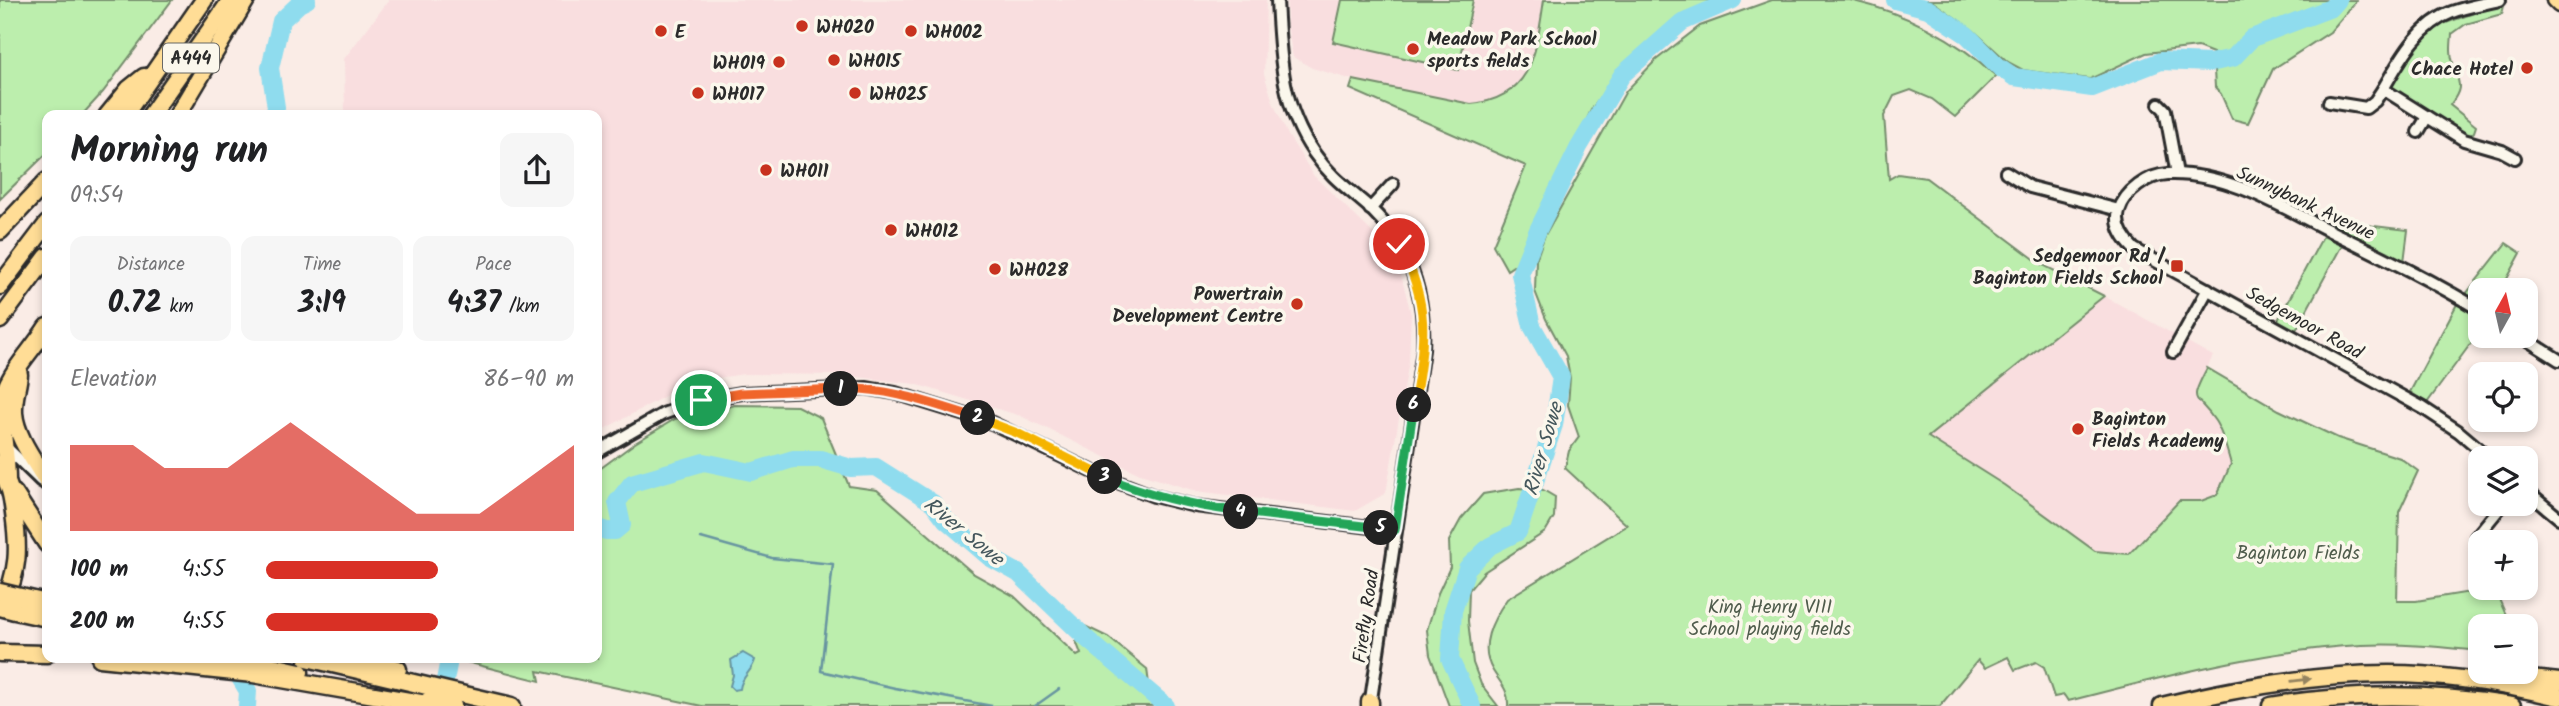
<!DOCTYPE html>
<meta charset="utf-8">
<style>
:root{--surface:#fff;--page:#f6f6f6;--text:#202124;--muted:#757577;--accent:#d93025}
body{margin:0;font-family:Kalam,sans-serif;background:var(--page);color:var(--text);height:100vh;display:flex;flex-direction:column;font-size:26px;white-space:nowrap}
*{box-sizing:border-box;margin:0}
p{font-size:23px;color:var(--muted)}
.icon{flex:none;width:38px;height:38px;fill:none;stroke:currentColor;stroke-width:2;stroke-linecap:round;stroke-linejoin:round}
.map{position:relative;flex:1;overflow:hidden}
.sheet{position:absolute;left:42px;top:110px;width:560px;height:553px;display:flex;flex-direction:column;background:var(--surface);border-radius:14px;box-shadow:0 4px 10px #0003}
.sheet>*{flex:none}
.needle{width:46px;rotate:8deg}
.tools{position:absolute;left:2468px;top:278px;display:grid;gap:14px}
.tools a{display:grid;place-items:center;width:70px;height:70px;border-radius:14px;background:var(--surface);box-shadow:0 4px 10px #0003;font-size:35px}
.pin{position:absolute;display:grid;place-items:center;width:60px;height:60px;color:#fff;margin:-30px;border:4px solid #fff;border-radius:50%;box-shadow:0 2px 7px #0007}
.km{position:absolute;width:35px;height:35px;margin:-18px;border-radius:50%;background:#222;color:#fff;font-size:19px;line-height:35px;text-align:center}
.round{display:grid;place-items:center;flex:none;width:74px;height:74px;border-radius:14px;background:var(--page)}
.overview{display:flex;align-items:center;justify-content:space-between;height:119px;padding:0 28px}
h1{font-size:38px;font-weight:700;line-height:52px}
.metrics{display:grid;grid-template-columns:repeat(3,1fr);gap:10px;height:119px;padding:7px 28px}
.metrics div{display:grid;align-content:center;border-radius:14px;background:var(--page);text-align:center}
.metrics b{font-size:30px;font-weight:700}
.metrics small{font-size:19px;font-weight:400}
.metrics p{font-size:19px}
.chart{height:196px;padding:14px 28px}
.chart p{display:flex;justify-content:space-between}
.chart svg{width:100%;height:126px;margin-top:7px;fill:var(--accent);opacity:.7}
ul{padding:0 28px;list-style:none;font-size:23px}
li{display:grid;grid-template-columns:112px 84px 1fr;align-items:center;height:52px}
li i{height:18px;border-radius:9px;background:var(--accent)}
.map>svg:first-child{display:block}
</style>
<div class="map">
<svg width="2559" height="706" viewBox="0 0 2559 706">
<rect width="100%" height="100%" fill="#faece6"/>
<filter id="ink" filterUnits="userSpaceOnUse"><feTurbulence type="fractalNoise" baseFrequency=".0143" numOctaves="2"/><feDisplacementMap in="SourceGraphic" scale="14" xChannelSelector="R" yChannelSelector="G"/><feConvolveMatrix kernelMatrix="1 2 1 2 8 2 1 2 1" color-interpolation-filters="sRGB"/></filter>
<g filter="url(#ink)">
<!-- built -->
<g fill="#f9dedf">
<path d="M389,0H1266L1264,74L1274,105L1288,135L1314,176L1378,238L1401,275L1411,314L1409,361L1386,493L1355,511L1196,491L1140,474L1021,416L915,384L842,375L744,374L691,382L597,433V116L345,115L344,59Z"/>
<path d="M1287,0H1544L1538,41L1531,64L1520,84L1507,94L1488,102L1471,104L1353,80L1312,68L1293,57L1287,26Z"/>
<path d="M2104,296L2213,356L2196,390L2197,401L2216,422L2232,464L2217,495L2201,501L2179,502L2129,554L2095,552L2004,485L1928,437Z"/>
</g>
<!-- green -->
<g fill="#bceead" stroke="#748c6c" stroke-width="2">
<path d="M0,0H172L103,92L82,115L47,116V153L0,199Z"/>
<path d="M1342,0H1473L1458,70L1333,42Z"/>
<path d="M1544,0H1722L1681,20L1619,72L1591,110L1522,260L1507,270L1493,245L1526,166L1350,89L1353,80L1471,104C1533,98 1536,52 1544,0Z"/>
<path d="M1772,0H1850C1905,13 1955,38 1996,76L1955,117L1932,99L1911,90L1894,96L1884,116L1889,179L1898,174L1926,178L2041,264L2104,296L1928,437L2004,485L2095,551L2129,554L2179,501H2201L2217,495L2231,464C2227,451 2223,433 2215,421C2197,393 2187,406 2207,368L2279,410L2338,438L2400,458L2418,471L2399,512L2397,601H2416L2494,588L2511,626H2480V651C2441,647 2401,643 2362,645C2262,650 2164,677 2068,701L2064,695L2054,697L2044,667L2036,662L2015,670L2008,657L1985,668L1978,660L1940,706H1508C1509,690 1501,684 1493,671C1478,647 1492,620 1507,599L1627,525L1565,468L1569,451L1579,437L1568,405L1570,378L1566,356L1546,319L1535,291L1536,260L1545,235L1626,91L1656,60L1700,26Z"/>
<path d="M1925,0H2357L2330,32L2273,69L2248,123L2232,119L2221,94L2215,87L2213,53L2198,47L2146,53L2090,79L2023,70L2008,62L1973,30L1933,2Z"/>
<path d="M2505,2L2502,14L2466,24L2452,34C2451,45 2450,53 2453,63C2458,83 2465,86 2450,105L2476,126L2474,132L2469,137L2394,91L2391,85L2421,41L2440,25Z"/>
<path d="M2333,221L2408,230L2404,262L2331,225Z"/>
<path d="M2323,236L2342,245L2296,330L2278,320Z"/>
<path d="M2506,243L2521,253L2501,290H2480V302L2466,294Z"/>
<path d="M2457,304L2480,319V331L2427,403L2410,392Z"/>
<path d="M735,405L797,406L821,418L849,486L877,490L974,574L1014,596L1077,656L1081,654L1076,641L1085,626L1108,637L1147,669L1152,706H702L538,671L540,681L451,658H597V471L635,443L675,419Z"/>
<path d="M1519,488L1543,490L1555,497L1554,517L1545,532L1484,572L1469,590L1468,621L1473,663L1481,684L1498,706H1449L1430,655L1427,630L1438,593L1450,567L1449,541L1461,519L1483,494Z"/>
</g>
<!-- water -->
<path fill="#8fdcee" stroke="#6795a0" stroke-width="2" d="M743,653L755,660C752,672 741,676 740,689L734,690L730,686L733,675L731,660Z"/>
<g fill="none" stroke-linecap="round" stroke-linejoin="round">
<!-- stream -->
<g stroke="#6795a0" stroke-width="2.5">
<path d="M701,538L772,558L833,564L821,671L895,688L992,706"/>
<path d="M1035,706L1059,689"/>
</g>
<!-- river -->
<g stroke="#8fdcee" stroke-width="18">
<path d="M1895,0L1928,9L1967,35L1998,66L2014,77L2092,88L2161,61L2210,63L2233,58L2252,38L2331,8L2338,0"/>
<path d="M274,116L276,107L270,68L281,21L299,4L307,0"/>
<path d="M597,527L606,531H615L622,525L617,502L632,483L704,462L751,472L793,459H820L851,468L876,467L933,503L946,520L989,557L1018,573L1087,639L1166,706"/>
<path d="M228,658L248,691L247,706"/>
<path d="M440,706L448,665V658"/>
<path d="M1472,706L1450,659L1453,611L1467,568L1490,546L1518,532L1554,425L1561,377L1532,326L1520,274L1538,230L1579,147L1622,75L1682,22L1733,0"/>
</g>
<!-- minor casing -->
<g stroke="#2b2b2b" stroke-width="16">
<g id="minor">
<path d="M1277,0C1280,56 1281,105 1314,153C1331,178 1350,190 1371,209C1410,247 1426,296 1423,350L1370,706"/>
<path d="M2500,0C2484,4 2467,6 2452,12C2418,25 2400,60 2383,89L2464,140L2502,151L2515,158"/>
<path d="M2329,102L2366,108L2375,101L2383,89"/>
<path d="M2159,104L2165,110L2177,174"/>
<path d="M2418,132L2427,117"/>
<path d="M2006,172L2030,187L2119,210"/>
<path d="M1370,209L1393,184"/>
<path d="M2480,310C2431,280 2379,255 2328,230C2279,205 2225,172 2168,174C2148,175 2125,191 2119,211C2115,225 2124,239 2134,249L2423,408L2458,431L2490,458"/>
<path d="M2521,336L2559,360"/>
<path d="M2173,352L2208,289"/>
<path d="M5,446L41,481"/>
<path d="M597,452L663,414L701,400L742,393L866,388L895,393L992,423L1102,476L1154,496L1195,506L1395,530"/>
<path d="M2525,490L2559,518"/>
<path d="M2476,537L2503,504"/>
</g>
</g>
<!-- major casing -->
<g stroke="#2b2b2b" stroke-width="19">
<path id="major" d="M2554,0L2559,5"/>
</g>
<!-- highway casing -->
<g stroke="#2b2b2b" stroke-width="21">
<g id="highway">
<path d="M107,116L129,89L144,77"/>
<path d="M124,116L204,0"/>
<path d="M150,116L231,0"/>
<path d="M177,116L246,0"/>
<path d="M0,231L47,181"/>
<path d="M0,286L47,224"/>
<path d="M0,320L47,257"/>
<path d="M19,374C18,387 13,399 14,413C16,437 35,461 47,482"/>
<path d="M1,471C10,485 12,496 14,513C19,549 19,570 3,604"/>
<path d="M7,480C7,455 0,426 2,402C6,375 33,350 47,327"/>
<path d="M14,493L47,544"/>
<path d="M21,597L47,603"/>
<path d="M15,611L47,618"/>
<path d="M0,653L47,654"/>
<path d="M100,658L253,674L438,706"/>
<path d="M237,658L300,672"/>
<path d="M307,658L512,706"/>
<path d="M360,658L398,669"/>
<path d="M2502,676L2559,682"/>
<path d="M428,701L453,706"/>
<path d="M1370,706V702"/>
<path d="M2162,706C2236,688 2313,674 2389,674C2446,674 2504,684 2559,697"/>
<path d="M2271,706C2351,693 2432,693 2512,706"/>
</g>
</g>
<!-- minor -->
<use href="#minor" stroke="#fbf7ec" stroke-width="10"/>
<!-- major -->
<use href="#major" stroke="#ffdd96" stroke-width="14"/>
<!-- highway -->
<use href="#highway" stroke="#ffdd96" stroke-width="16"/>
<!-- highway-bridge casing -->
<g stroke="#2b2b2b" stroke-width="21" stroke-linecap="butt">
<g id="highway-bridge">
<path d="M0,592L21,597"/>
<path d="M0,607L15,611"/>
</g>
</g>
<!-- highway-bridge -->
<use href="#highway-bridge" stroke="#ffdd96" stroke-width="16"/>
</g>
<!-- one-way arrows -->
<defs><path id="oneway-solid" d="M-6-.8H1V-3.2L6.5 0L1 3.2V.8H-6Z" transform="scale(1.75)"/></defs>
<use fill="#958460" href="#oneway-solid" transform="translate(2301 680) rotate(-7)"/>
</g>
<g fill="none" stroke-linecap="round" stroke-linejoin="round" filter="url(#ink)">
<!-- split-1 casing -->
<g stroke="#fff" stroke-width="14">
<path id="split-1" d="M701,400L741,393L841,389"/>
</g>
<!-- split-2 casing -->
<g stroke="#fff" stroke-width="14">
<path id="split-2" d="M841,389C889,387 932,404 978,418"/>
</g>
<!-- split-3 casing -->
<g stroke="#fff" stroke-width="14">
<path id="split-3" d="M978,418L1017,433L1105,477"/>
</g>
<!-- split-4 casing -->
<g stroke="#fff" stroke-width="14">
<path id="split-4" d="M1105,477C1150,496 1193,506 1241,512"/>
</g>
<!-- split-5 casing -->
<g stroke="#fff" stroke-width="14">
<path id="split-5" d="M1241,512L1381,528"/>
</g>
<!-- split-6 casing -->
<g stroke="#fff" stroke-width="14">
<path id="split-6" d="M1381,528L1395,530L1414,405"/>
</g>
<!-- split-7 casing -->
<g stroke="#fff" stroke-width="14">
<path id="split-7" d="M1399,244C1431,304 1425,341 1414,405"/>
</g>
<!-- split-1 -->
<use href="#split-1" stroke="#f0652b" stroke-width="9"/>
<!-- split-2 -->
<use href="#split-2" stroke="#f0652b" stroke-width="9"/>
<!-- split-3 -->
<use href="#split-3" stroke="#f5b400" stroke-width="9"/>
<!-- split-4 -->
<use href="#split-4" stroke="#22a559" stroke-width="9"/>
<!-- split-5 -->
<use href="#split-5" stroke="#22a559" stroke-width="9"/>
<!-- split-6 -->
<use href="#split-6" stroke="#22a559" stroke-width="9"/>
<!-- split-7 -->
<use href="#split-7" stroke="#f5b400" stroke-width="9"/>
</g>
<!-- markers -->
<g fill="#c8321e" stroke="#fbf7ec" stroke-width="2.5">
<circle cx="802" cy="26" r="7"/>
<circle cx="661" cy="31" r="7"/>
<circle cx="911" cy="31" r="7"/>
<circle cx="1413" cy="49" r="7"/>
<circle cx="834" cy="60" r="7"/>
<circle cx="779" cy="62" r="7"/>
<circle cx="2527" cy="68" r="7"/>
<circle cx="698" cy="93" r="7"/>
<circle cx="855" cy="93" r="7"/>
<circle cx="766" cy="170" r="7"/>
<circle cx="891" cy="230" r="7"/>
<rect x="2170" y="259" width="14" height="14" rx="3.5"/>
<circle cx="995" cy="269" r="7"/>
<circle cx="1297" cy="304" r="7"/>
<circle cx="2078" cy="429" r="7"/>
</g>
<g text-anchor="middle" stroke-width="7" stroke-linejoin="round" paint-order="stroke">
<!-- shield labels -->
<rect fill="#fbf7ec" stroke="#696865" stroke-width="2" x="163" y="43.5" width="56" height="29" rx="5"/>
<g font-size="18" font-weight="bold" fill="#2b2b2b">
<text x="191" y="64">A444</text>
</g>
<!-- poi labels -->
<g font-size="19" font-weight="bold" fill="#2b2b2b" stroke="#fbf7ec" text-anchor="start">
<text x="816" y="33">WH020</text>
<text x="675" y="38">E</text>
<text x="925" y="38">WH002</text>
<text x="1427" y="45">Meadow Park School<tspan x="1427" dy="22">sports fields</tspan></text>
<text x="848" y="67">WH015</text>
<text x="765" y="69" text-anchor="end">WH019</text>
<text x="2513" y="75" text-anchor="end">Chace Hotel</text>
<text x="712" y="100">WH017</text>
<text x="869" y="100">WH025</text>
<text x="780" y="177">WH011</text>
<text x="905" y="237">WH012</text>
<text x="2163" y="262" text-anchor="end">Sedgemoor Rd /<tspan x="2163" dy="22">Baginton Fields School</tspan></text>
<text x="1009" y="276">WH028</text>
<text x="1283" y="300" text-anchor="end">Powertrain<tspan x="1283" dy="22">Development Centre</tspan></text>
<text x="2092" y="425">Baginton<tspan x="2092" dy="22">Fields Academy</tspan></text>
</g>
<!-- street labels -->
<g font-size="19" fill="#2b2b2b" stroke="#fbf7ec">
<text transform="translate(2306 202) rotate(25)" y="7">Sunnybank Avenue</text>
<text transform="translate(2305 322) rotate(29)" y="7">Sedgemoor Road</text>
<text transform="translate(1365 616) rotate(-82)" y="7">Firefly Road</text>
</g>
<!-- park labels -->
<g font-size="19" fill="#4f5c4c" stroke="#fbf7ec">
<text x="2298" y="559">Baginton Fields</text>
<text x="1770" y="613">King Henry VIII<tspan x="1770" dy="22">School playing fields</tspan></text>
</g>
<!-- water labels -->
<g font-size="21" font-style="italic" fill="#44575c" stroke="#fbf7ec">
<text transform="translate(1543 449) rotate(-74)" y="7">River Sowe</text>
<text transform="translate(964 531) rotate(39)" y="7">River Sowe</text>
</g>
</g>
</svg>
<div class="tools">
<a><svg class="needle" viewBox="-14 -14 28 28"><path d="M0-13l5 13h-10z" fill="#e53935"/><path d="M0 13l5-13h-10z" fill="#757577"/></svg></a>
<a><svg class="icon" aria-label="locate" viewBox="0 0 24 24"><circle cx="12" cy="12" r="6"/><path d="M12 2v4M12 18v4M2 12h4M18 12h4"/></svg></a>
<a><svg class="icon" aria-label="layers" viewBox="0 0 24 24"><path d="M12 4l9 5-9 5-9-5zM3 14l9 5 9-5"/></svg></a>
<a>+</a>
<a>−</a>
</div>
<div class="pin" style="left:701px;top:400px;background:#1e9e55"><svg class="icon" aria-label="arrive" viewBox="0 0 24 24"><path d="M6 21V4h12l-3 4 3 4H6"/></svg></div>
<div class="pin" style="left:1399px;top:244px;background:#d93025"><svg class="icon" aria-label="check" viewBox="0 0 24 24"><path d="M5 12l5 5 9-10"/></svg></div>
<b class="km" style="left:841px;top:389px">1</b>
<b class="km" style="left:978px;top:418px">2</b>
<b class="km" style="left:1105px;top:477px">3</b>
<b class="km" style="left:1241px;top:512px">4</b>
<b class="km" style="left:1381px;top:528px">5</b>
<b class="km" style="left:1414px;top:405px">6</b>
<section class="sheet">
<div class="overview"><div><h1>Morning run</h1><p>09:54</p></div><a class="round"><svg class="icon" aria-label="share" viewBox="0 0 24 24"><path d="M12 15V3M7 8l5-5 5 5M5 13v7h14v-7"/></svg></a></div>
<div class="metrics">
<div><p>Distance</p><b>0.72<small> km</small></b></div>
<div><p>Time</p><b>3:19</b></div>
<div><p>Pace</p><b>4:37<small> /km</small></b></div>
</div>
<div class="chart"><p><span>Elevation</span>86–90 m</p>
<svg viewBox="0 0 160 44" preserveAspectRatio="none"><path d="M0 44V14L10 14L20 14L30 22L40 22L50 22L60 14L70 6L80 14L90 22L100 30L110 38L120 38L130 38L140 30L150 22L160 14V44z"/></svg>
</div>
<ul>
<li><b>100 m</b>4:55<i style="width:56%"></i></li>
<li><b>200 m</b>4:55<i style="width:56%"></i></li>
</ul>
</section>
</div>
